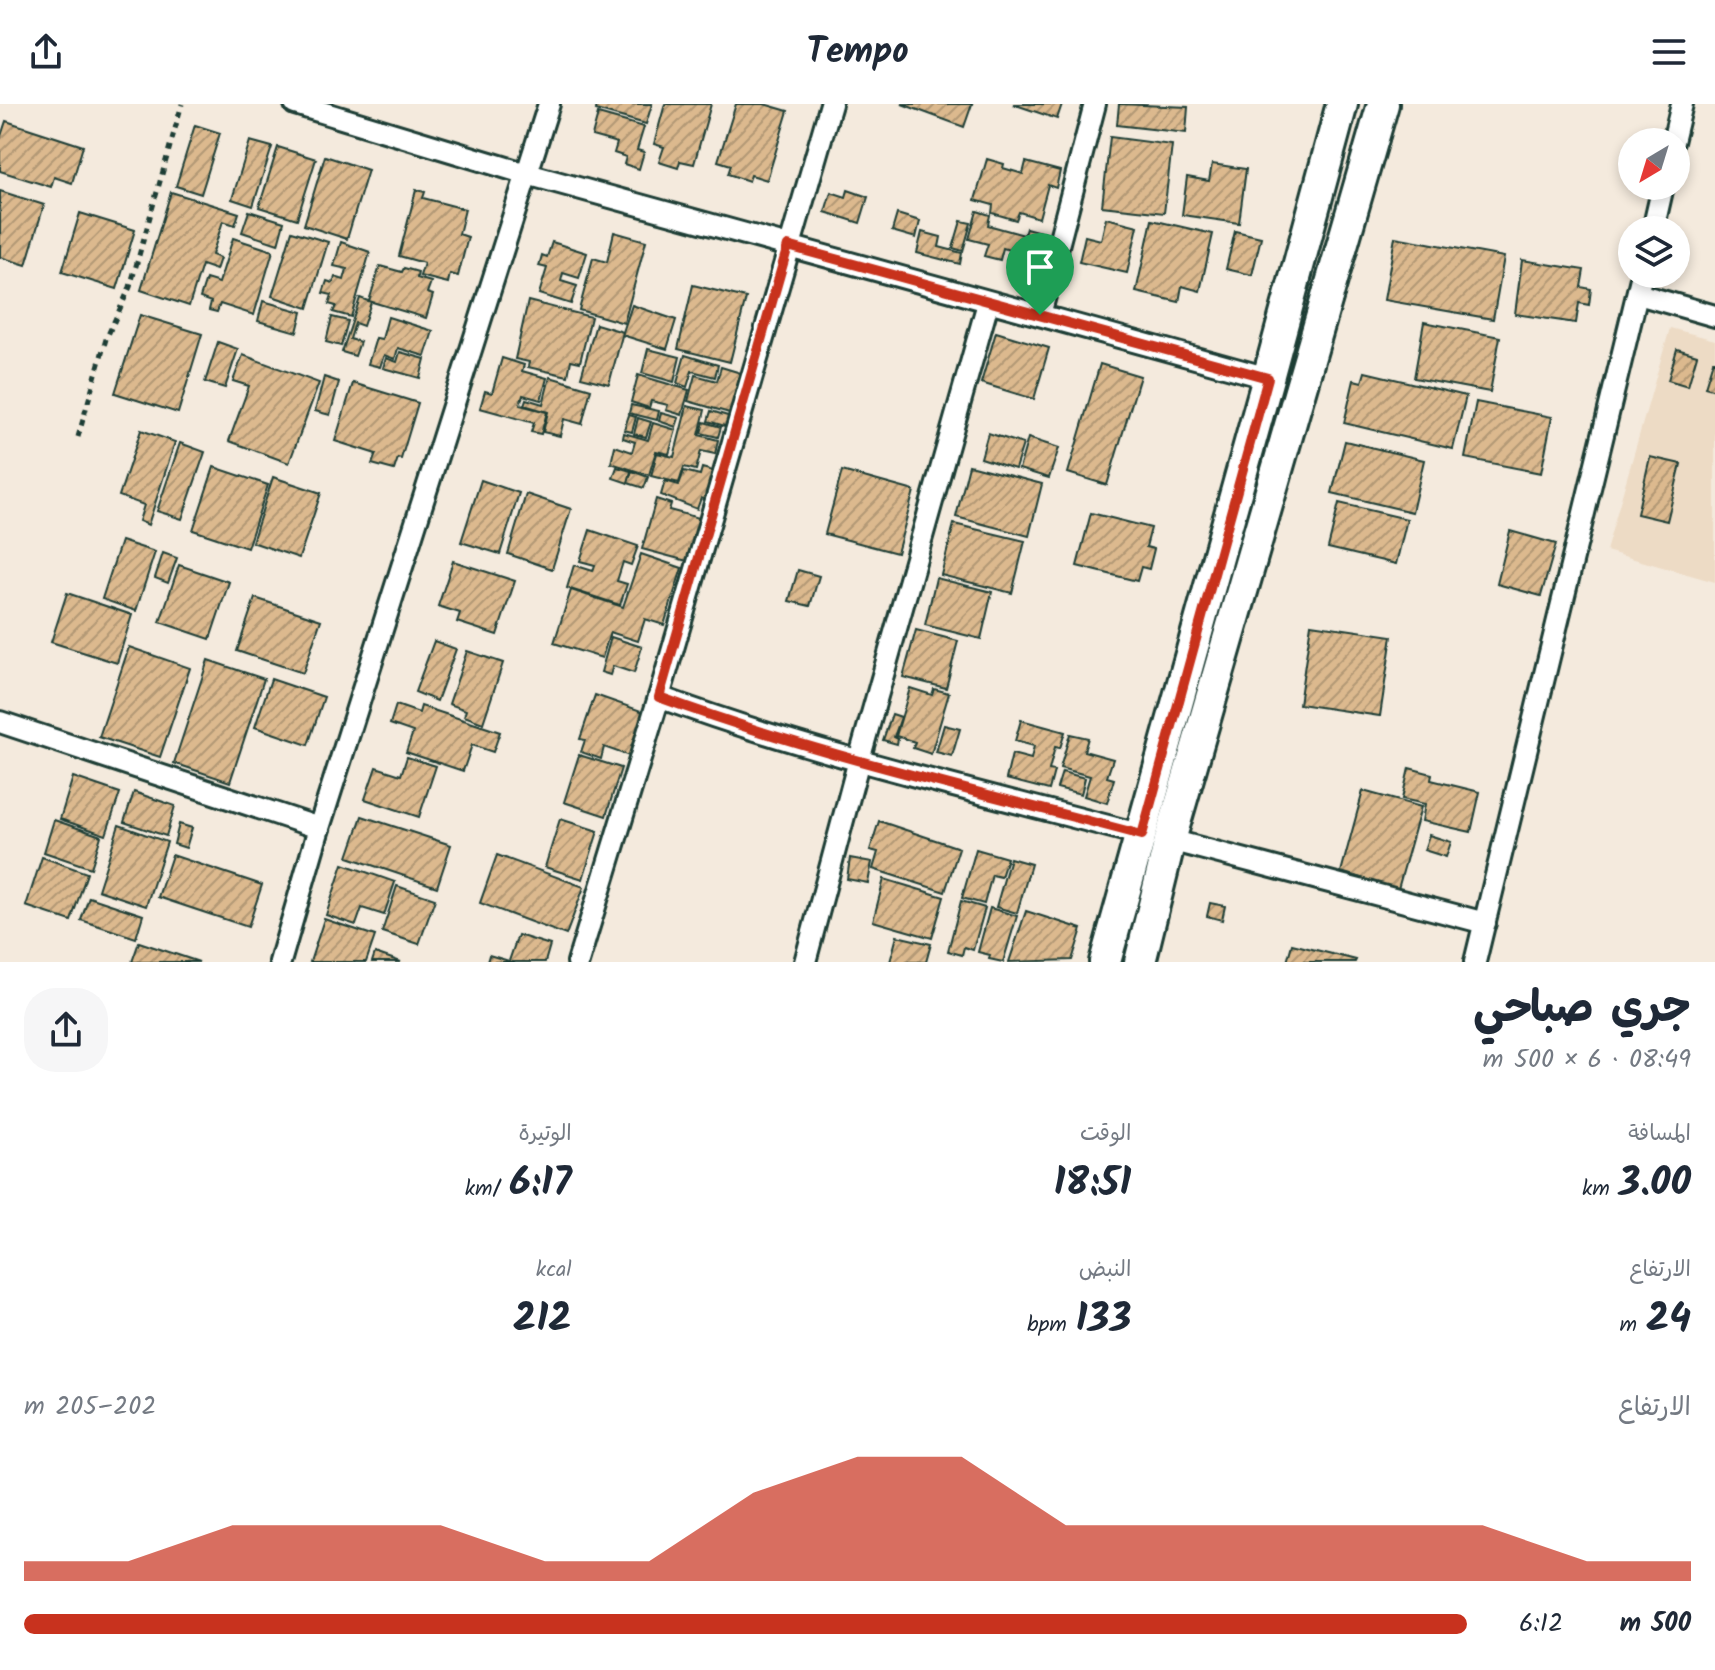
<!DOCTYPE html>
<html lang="ar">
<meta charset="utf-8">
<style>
:root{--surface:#fff;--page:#f6f6f7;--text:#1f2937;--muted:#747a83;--accent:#c8321e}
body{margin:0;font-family:Kalam,"Playpen Sans Arabic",sans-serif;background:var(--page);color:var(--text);direction:rtl;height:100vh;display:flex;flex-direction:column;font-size:30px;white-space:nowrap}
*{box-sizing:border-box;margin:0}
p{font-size:26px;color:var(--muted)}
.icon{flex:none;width:44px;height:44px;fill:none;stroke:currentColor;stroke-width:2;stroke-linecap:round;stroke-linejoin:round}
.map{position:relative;height:858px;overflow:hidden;direction:ltr}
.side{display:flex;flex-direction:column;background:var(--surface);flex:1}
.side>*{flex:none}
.needle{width:52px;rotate:218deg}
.tools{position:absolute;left:1618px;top:24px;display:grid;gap:16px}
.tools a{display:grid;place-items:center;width:72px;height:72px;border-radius:50%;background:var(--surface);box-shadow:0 4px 12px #0003;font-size:40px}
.pin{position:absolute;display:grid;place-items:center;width:68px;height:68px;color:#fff;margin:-82px -34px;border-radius:50% 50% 50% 0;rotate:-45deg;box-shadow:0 0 8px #0007}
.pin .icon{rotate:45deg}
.round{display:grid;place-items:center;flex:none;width:84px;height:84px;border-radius:32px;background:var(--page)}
.overview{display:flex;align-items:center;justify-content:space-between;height:136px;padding:0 24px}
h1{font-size:44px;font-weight:700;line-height:60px}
.stats{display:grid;grid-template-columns:repeat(3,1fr);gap:12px;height:136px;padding:8px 24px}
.stats div{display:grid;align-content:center}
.stats b{font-size:40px;font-weight:700}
.stats small{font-size:22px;font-weight:400}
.stats p{font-size:22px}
.chart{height:224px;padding:16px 24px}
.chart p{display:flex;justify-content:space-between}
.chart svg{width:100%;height:144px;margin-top:8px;fill:var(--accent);opacity:.7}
ul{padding:0 24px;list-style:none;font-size:26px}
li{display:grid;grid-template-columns:128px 96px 1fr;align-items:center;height:60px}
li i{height:20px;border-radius:10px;background:var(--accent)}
header{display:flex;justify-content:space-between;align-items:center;height:104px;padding:0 24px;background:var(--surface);font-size:36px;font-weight:700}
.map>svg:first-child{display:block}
</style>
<header><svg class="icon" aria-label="menu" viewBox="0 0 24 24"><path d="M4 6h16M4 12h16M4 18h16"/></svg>Tempo<svg class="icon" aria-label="share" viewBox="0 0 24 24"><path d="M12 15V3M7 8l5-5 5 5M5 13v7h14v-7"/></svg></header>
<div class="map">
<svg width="1715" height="858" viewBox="0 0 1715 858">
<defs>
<pattern id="building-hatch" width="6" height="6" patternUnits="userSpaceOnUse" patternTransform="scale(2)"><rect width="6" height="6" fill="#dcb98e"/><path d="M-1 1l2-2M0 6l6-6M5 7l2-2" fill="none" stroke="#b29875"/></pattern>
</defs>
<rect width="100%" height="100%" fill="#f4eadd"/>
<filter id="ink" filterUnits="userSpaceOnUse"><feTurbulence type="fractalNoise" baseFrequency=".0125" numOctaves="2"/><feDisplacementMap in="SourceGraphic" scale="16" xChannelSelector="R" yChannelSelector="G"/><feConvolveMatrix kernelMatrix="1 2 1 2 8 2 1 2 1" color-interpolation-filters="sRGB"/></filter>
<g filter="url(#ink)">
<!-- built -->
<path fill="#eddbc5" d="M1670,224L1715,236V478L1606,447Z"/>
<!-- building -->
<g fill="url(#building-hatch)" stroke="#1f3d34" stroke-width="2">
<path d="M597,0H652L646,20L596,6Z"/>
<path d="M665,0H711L694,60L680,57L678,64L659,58L664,43L654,40Z"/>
<path d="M736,0H764L788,7L767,76L751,71L749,77L728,70L731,61L718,57Z"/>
<path d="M902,0H972L964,23Z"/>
<path d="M1013,0H1062L1057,15Z"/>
<path d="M1119,0L1188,3L1186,29L1117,21Z"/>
<path d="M598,10L644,23L637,46L644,48L639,65L624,60L626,53L614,49L617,39L592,32Z"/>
<path d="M6,17L83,42L72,79L54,73L51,83L0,67V35Z"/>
<path d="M195,21L220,29L201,90L176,82Z"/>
<path d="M1110,33L1172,41L1164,109L1102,102Z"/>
<path d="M250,37L272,43L253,102L232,95Z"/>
<path d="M278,43L316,55L297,115L259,103Z"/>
<path d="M325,52L368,66L347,135L304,121Z"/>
<path d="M987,55L1004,60L1003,64L1023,70L1026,58L1060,67L1056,84L1048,81L1039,114L1019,108L1016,116L992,109L993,101L975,96Z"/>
<path d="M1212,60L1246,65L1239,119L1182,111L1187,73L1209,77Z"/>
<path d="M416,86L425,88L423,94L465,105L459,130L468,133L458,172L450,170L448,179L420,172L424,159L399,152Z"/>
<path d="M848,86L868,93L860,119L825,108L831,88L846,93Z"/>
<path d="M0,87L44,101L26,161L0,153Z"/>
<path d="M171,88L239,109L235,121L223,117L212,151L220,154L216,166L202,161L189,202L141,186Z"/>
<path d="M249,107L284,118L278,140L242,128Z"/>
<path d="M977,107L990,111L988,121L1024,131L1026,124L1044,129L1037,154L1003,144L1000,156L984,152L988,140L969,135Z"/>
<path d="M80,109L135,126L117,185L62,168Z"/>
<path d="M897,110L920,117L916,134L892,127Z"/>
<path d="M1106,114L1138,122L1127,169L1079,158L1085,132L1101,136Z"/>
<path d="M1152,116L1213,130L1200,187L1182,182L1179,198L1136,188Z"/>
<path d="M961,117L971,119L963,147L953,144Z"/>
<path d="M292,127L328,138L308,204L272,192Z"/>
<path d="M1235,127L1261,133L1252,171L1226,165Z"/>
<path d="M614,128L646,137L624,219L579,206L593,154L607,158Z"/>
<path d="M922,128L941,133L939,143L962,149L960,160L917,149Z"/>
<path d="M1395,133L1504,153L1493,215L1384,196Z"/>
<path d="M233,134L273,147L254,211L220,200L217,208L209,206L211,198L200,194L206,175L219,179Z"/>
<path d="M341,138L370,148L351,213L333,208L336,202L329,200L332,191L323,189L327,177L333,179L335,173L344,176L347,165L334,162Z"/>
<path d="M552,138L587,149L579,174L563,169L561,177L577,182L571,200L539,190L547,164L539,162L542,151L547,153Z"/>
<path d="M1522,156L1584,166L1581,183L1591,185L1589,201L1579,199L1576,219L1515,210Z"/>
<path d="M380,162L402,168L404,164L418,168L417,174L431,178L427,189L433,191L426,214L369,197Z"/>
<path d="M693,181L746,194L730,258L678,245Z"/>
<path d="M360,194L371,198L363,222L355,219L350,235L360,238L355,252L342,248Z"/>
<path d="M263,197L302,208L297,228L258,217Z"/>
<path d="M528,197L591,213L580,258L571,256L568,272L528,263L529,258L515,255Z"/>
<path d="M632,201L676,216L667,245L622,231Z"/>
<path d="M140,211L202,230L178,309L115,289Z"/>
<path d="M332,213L348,217L341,242L326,238Z"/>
<path d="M388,213L433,227L425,252L398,244L395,255L384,251L380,263L368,260L376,234L382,235Z"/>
<path d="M1424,218L1500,233L1490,288L1414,274Z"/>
<path d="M596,220L623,228L609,280L581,273Z"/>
<path d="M996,228L1049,244L1034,295L981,279Z"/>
<path d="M218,238L238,245L225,284L205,278Z"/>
<path d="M648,245L680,253L674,278L642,269Z"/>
<path d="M1677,245L1697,251L1688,282L1668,276Z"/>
<path d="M400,248L425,255L420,274L383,264L386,254L397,258Z"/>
<path d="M243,251L319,279L289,359L229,337L249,282L233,277Z"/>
<path d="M685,251L718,261L715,273L692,267L687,283L677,279Z"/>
<path d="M502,254L524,261L522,267L547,274L541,296L523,291L520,301L547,308L541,330L531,328L534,319L480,304L485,287L492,289Z"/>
<path d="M1713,257H1715V286L1705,283Z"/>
<path d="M1100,260L1140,272L1107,381L1068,369Z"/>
<path d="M721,263L744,270L733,310L688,297L695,271L717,277Z"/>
<path d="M1365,268L1466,292L1453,345L1344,319L1354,276L1362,278Z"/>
<path d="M638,271L689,286L682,311L666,306L668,301L651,297L649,304L631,298Z"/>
<path d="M324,273L339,278L330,311L315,307Z"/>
<path d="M550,273L591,285L582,320L564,315L560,332L543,328L548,308L524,301L526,295L543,300Z"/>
<path d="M353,279L418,299L401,355L398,354L394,366L372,360L376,350L335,337Z"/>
<path d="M1476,298L1552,313L1541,369L1465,354Z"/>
<path d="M631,301L659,307L657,316L629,309Z"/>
<path d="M687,302L705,306L699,331L718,336L715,350L701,347L696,366L684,363L679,379L651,372L657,349L674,353Z"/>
<path d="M711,307L731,313L728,323L708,317Z"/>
<path d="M661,309L679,314L676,323L659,317Z"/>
<path d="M629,311L636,313L632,328L624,326Z"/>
<path d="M638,314L651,318L646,333L634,330Z"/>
<path d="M704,318L721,323L718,333L701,329Z"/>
<path d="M653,319L676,326L669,350L656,347L649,371L611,359L615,342L632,348L635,338L623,334L624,329L648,336Z"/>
<path d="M141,326L175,338L148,421L139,417L144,401L119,392Z"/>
<path d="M988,329L1023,340L1015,365L981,354Z"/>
<path d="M1028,334L1059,344L1049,374L1019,365Z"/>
<path d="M1345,337L1424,356L1412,408L1332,389Z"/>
<path d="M180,339L205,348L182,415L157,407Z"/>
<path d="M1650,353L1681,360L1667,417L1637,410Z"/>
<path d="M969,361L1042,380L1029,432L956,413Z"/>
<path d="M214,363L268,381L247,444L193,426Z"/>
<path d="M617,363L631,367L628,379L613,374Z"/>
<path d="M702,364L720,369L711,398L701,394L697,405L661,391L665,377L679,381L684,367L700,371Z"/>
<path d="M632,367L648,373L644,384L628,379Z"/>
<path d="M842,367L914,387L897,449L825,430Z"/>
<path d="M273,373L321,389L299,454L252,438Z"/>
<path d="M481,376L519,389L500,450L461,438Z"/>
<path d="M526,390L571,405L552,465L508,450Z"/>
<path d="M656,395L671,400L669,406L699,414L687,457L642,445Z"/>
<path d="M1339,399L1407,415L1396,460L1328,444Z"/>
<path d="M1091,409L1151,424L1146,443L1154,445L1149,465L1141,463L1137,477L1077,462Z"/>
<path d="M954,420L1025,437L1012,489L941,471Z"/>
<path d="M590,426L638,442L631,461L623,458L617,477L627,480L620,501L567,484L574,461L593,467L595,461L580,457Z"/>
<path d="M1510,427L1556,440L1541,492L1497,480Z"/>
<path d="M121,437L155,448L136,507L102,495Z"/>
<path d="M163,449L177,454L168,479L155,474Z"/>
<path d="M641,450L682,464L664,521L645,515L638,537L610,528L602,554L554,539L571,486L623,503Z"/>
<path d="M453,457L515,477L497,531L457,518L460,509L438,502Z"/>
<path d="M179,461L229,478L210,535L160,518Z"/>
<path d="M798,466L819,472L810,502L789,497Z"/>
<path d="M936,474L992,488L981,535L925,521Z"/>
<path d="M67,489L132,511L117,559L51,538Z"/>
<path d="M255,494L321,516L303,569L237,547Z"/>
<path d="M1311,520L1392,532L1380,612L1299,600Z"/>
<path d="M916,526L958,537L946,584L903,573Z"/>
<path d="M611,533L642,543L634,569L613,562L610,571L601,568Z"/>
<path d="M434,537L456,545L437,597L415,588Z"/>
<path d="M129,543L190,564L160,653L99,633Z"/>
<path d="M467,547L503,559L483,619L464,612L466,606L449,600Z"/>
<path d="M208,556L264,575L230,678L174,659Z"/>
<path d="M271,575L324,593L308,641L255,623Z"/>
<path d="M910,584L932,591L934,585L949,589L931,650L913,644L915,638L896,632Z"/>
<path d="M595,591L647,609L632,653L604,643L601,655L581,648L585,636L580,635Z"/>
<path d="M396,601L419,609L421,602L500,628L493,648L472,641L463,667L406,648L413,628L390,620Z"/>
<path d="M892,610L901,613L894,633L898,635L897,640L883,636Z"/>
<path d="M1021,616L1065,628L1060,644L1055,643L1049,666L1054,667L1049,686L1006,675L1012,650L1031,655L1034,642L1015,637Z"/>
<path d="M944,621L960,625L952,652L936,648Z"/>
<path d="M1070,630L1088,634L1084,647L1113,655L1107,673L1114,675L1107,699L1084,692L1090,672L1060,664Z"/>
<path d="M579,651L621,664L606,712L564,698Z"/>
<path d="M407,653L436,662L419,713L365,695L376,663L401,671Z"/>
<path d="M1409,664L1432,670L1431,676L1480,688L1471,728L1422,717L1425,700L1402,695Z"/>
<path d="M1062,668L1085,674L1081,690L1057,684Z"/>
<path d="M73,673L120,689L106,731L60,715Z"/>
<path d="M1363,687L1421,703L1398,785L1341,768Z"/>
<path d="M134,688L175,702L166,732L124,718Z"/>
<path d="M362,712L451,741L437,783L348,753Z"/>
<path d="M560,715L598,727L583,775L545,763Z"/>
<path d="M54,716L101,732L91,764L44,748Z"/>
<path d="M879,717L959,744L945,788L873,765L878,748L870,746Z"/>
<path d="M179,720L192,724L186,744L174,740Z"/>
<path d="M119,721L167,738L146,802L98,786Z"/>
<path d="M1429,731L1451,738L1446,753L1424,746Z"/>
<path d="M976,745L1007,754L1001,773L992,771L984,800L962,794Z"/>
<path d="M172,751L262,781L248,823L158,793Z"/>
<path d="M497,751L584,783L566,831L480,799Z"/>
<path d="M42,753L87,769L71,817L26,802Z"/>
<path d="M850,754L872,758L868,779L847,775Z"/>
<path d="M1010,754L1031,760L1017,809L996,803Z"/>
<path d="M343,760L395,778L384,811L362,804L356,821L326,811Z"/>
<path d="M884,775L944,793L932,834L873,817Z"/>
<path d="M397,782L435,795L419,840L382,828Z"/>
<path d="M89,793L143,811L136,834L81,816Z"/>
<path d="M961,797L985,804L973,846L964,843L962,851L948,847Z"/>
<path d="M1210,799L1225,802L1222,816L1207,812Z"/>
<path d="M990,804L1017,812L1003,858L989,855L990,851L978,848Z"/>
<path d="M1026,807L1082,825L1072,856L1009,858Z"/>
<path d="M324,815L375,832L366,858H310Z"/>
<path d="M518,831L550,841L545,858H487L489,851L509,857Z"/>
<path d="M897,832L931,840L926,858H890Z"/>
<path d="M139,838L199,858H132Z"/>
<path d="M1292,840L1356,856L1355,858H1287Z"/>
<path d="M375,849L401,858H372Z"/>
</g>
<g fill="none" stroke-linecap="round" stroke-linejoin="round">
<!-- street casing -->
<g stroke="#1f3d34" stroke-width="26">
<g id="street">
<path d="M295,0L527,70L1268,274"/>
<path d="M1673,38L1682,0"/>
<path d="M1653,126L1663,82"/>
<path d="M1638,190L1715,212"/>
<path d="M1040,211L1095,0"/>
<path d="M659,593C816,651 981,688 1142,731"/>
<path d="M0,618L319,724"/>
<path d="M1170,736L1485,819"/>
<path d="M280,858L319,724L549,0"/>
<path d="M578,858L659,593L831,0"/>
<path d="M805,858L859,656L988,199"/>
<path d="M1475,858L1642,170"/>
</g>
</g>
<!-- secondary casing -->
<g stroke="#1f3d34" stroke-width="36">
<g id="secondary">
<path d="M1105,858L1268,274L1342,0"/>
<path d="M1140,858L1170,736L1383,0"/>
</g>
</g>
<!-- path -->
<path stroke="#1f3d34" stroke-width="5" stroke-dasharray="6 6" stroke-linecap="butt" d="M78,333L106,235L130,183L182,0"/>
<!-- street -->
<use href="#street" stroke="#fff" stroke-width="20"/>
<!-- secondary -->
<use href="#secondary" stroke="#fff" stroke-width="30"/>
</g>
</g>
<g fill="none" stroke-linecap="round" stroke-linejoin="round" filter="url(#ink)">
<!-- route casing -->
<g stroke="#fff" stroke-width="16">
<path id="route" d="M788,142L1268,274L1142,731C981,688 816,651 659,593Z"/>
</g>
<!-- route -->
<use href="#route" stroke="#c8321e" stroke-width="10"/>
</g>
</svg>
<div class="tools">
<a><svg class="needle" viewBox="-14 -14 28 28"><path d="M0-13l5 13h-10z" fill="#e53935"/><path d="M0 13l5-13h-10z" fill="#747a83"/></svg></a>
<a><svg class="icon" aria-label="layers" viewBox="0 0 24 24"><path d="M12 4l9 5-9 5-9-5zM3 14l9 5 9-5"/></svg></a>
</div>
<div class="pin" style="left:1040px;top:211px;background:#1e9e55"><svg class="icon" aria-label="arrive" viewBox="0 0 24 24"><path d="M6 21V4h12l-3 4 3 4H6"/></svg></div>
</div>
<section class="side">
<div class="overview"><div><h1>جري صباحي</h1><p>08:49 · 6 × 500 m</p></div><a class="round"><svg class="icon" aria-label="share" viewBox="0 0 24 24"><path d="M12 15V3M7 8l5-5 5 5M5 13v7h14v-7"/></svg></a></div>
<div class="stats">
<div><p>المسافة</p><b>3.00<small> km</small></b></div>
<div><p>الوقت</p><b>18:51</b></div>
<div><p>الوتيرة</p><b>6:17<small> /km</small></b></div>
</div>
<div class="stats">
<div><p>الارتفاع</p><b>24<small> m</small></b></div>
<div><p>النبض</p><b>133<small> bpm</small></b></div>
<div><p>kcal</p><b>212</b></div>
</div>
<div class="chart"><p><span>الارتفاع</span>202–205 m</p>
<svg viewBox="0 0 160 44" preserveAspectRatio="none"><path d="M0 44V38L10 38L20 27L30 27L40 27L50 38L60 38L70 17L80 6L90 6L100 27L110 27L120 27L130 27L140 27L150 38L160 38V44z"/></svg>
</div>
<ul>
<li><b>500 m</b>6:12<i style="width:100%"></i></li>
</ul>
</section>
